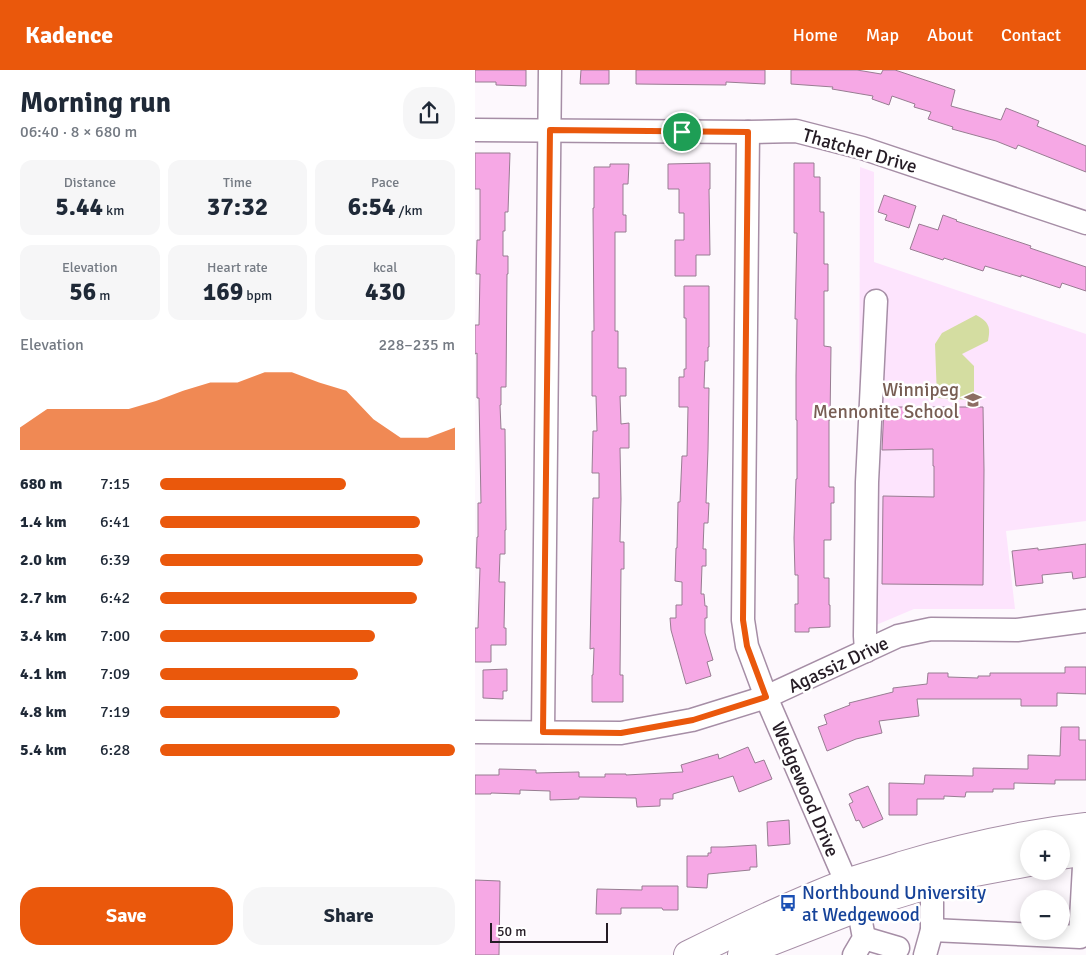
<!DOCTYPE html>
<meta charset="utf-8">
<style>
:root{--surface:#fff;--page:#f6f6f7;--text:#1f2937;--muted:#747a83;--accent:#ea580c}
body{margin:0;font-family:Signika,sans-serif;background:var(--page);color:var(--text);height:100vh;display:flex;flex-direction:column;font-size:19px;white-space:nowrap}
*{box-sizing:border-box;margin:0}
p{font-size:16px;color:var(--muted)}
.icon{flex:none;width:28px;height:28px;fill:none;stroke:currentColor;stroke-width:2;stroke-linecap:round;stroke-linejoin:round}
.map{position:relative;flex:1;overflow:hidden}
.panel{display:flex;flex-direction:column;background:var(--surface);width:475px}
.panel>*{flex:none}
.buttons{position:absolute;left:545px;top:760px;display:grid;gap:10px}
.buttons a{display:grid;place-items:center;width:50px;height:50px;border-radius:50%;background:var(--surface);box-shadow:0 2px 12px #0003;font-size:25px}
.scale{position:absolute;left:15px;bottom:12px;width:118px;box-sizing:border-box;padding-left:5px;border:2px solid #251c25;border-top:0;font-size:14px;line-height:18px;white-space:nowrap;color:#251c25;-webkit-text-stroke:4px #fff;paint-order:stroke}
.pin{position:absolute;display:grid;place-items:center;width:42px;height:42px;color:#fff;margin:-21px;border:2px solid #fff;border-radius:50%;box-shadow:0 1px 5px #0007}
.round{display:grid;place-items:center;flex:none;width:52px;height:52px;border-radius:20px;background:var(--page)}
.summary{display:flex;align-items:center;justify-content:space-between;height:85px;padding:0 20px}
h1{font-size:28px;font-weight:800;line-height:38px}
.figures{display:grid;grid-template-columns:repeat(3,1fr);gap:8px;height:85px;padding:5px 20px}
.figures div{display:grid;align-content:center;border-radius:12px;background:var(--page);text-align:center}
.figures b{font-size:25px;font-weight:800}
.figures small{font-size:14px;font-weight:400}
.figures p{font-size:14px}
.chart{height:140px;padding:10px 20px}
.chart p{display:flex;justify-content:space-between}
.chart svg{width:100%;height:90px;margin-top:5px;fill:var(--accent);opacity:.7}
.primary-button{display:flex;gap:10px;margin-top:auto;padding:10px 20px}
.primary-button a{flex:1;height:58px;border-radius:20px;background:var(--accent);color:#fff;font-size:20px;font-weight:800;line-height:58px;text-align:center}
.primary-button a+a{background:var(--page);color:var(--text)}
ul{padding:0 20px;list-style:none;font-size:16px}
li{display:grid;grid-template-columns:80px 60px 1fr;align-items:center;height:38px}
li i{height:12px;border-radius:6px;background:var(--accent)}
header{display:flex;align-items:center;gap:30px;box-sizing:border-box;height:70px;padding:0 25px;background:var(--accent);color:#fff}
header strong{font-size:24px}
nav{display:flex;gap:28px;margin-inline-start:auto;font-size:18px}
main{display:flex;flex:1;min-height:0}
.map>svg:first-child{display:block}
</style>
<header>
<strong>Kadence</strong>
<nav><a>Home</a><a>Map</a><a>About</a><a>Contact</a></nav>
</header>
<main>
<section class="panel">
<div class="summary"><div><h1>Morning run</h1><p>06:40 · 8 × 680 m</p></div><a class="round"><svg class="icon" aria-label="share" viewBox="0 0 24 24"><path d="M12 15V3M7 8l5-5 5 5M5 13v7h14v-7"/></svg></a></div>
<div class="figures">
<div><p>Distance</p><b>5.44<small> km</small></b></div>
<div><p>Time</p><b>37:32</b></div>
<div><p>Pace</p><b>6:54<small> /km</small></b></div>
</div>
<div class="figures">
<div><p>Elevation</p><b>56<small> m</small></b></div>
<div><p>Heart rate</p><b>169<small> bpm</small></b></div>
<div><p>kcal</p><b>430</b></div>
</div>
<div class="chart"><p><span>Elevation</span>228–235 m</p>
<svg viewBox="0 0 160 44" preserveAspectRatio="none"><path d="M0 44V33L10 24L20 24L30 24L40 24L50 20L60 15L70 11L80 11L90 6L100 6L110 11L120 15L130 29L140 38L150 38L160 33V44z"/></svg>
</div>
<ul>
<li><b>680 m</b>7:15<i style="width:63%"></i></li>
<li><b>1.4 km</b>6:41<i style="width:88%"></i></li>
<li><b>2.0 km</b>6:39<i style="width:89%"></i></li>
<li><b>2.7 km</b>6:42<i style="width:87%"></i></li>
<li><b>3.4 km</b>7:00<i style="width:73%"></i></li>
<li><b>4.1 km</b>7:09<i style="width:67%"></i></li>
<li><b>4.8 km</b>7:19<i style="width:61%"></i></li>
<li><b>5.4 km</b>6:28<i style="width:100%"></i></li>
</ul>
<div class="primary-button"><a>Save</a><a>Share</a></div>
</section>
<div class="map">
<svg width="611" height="885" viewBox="0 0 611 885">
<rect width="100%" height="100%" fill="#fdf8fd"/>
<!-- built -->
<path fill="#fde4fd" d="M385,97L399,102V192L611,264V451L531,461L540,539H439L382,563L384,396Z"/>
<!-- green -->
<path fill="#d4dda1" d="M501,245C514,252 516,257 513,271L487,284L499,296V330L462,328L460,274L467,263Z"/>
<!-- building -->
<g fill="#f6a8e5" stroke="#987d92">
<path d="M0,0H51V16L21,15V12H0Z"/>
<path d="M106,0H134V14H105Z"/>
<path d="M161,0H290V14L251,12V15L161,14Z"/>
<path d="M316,0H382L406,4L408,0H420L480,20L476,36L526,50L531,38L564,51L562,56L611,76V102L543,75L541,79L521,71L477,59L478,57L453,49L456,42L439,37L440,34L417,26L414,35L397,29L398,26L357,19L358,17L316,14Z"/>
<path d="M0,83H35L33,142H30V161H28V186H33V204H32L31,317H26V335H25L26,359H30L31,460H30V484H25L24,512H30L29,558H31V575H16V592H0V558H3L5,498H1L2,467H3V433H6L4,328H2V283L0,284V255H4L5,204H1L2,170H5V119H0Z"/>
<path d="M235,93V119H234L235,185H221V206H200V170H209V143H204V119H193V94Z"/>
<path d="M319,93H339V107H345V142H349V194H353V221H349V276L356,277L355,350H354V417H359V433H356V470H349V508H354V535H355V557L334,558V562H320V534H323V505H320L319,468L321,409H322V350H321V306L322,249H320L322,163H319Z"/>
<path d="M135,94H154L153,114H148V145H151V162H140V261H143V298H151V326H145L146,354L154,353V378H145L146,429L145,472H149V499H146L145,605H148V632H117V605H118L119,578L115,579L118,428H124V403H117L118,361H122L121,326H117V261H119L118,138H119V97H135Z"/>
<path d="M409,125L441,136L434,158L410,150L412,145L403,142Z"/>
<path d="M468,145L482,150L481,151L556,176L555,178L611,197V221L587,213L585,218L546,205V207L510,196L508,201L469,188L468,190L435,179L444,154L463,160Z"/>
<path d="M209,216H234V277H233V291H230L229,318H234L233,380L231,433H234L233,453H229L228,479H231V496H227L226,524H229L230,536H232V548H230V563L238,590L232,592L236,606L211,614L196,560L195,548H201V535H207V512L200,511L201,478H202L203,432H205L207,386H212L213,337H204V307H209V299H211V248H209Z"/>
<path d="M409,337H508L509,400L508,515L407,514L408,426L459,427V396H458V379L407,380Z"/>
<path d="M611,474V507L598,509L597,502L567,505L568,513L541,516L537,481L563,478V480Z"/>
<path d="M590,597H611V624L582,623V636H546V629H442L444,646L404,651L407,663L381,669L352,681L343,657L352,654L349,645L375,635L374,633L418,622V618L452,614L453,603H473V607L503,608V606H515V603H590Z"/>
<path d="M32,599V621H28V629L8,628V600Z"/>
<path d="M586,657H604V670H611V710H580V714L539,713V719H518V722H491L490,727L469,726V729H442V745H414V713L449,714L450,705L498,706V698L553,699V685L585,686Z"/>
<path d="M273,677L280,693L289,690L297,709L264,722L258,706L198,724V729H185V736L162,737L161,728L104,727V729L75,730V721L45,720V724L16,723V724H0V705H24V699L61,700V703L104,702V707H130V704H151V705L208,702L206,695L243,684L244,689Z"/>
<path d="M393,716L408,749L388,758L384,750L381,751L374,734L378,732L374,724Z"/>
<path d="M314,750L315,774L293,776L292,752Z"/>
<path d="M281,775L282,797H275V800L233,804L232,818L212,817V786H233V783H236V777H249Z"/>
<path d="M0,810L25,811L24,885H0Z"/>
<path d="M167,816H203V840H188L187,838H146V844H121L122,819L167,820Z"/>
</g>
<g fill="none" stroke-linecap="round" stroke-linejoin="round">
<!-- minor casing -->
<g stroke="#a68ea6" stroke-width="25">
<g id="minor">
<path d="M0,60L273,62L321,61L387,78L611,153"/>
<path d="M273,62L268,550L272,576L291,627L382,837L386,852L389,868L379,885"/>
<path d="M391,581L390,566L392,412L401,231"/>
<path d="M0,662L146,663L217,650L291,627L423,566L456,559L542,560L611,551"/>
<path d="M68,662L75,0"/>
<path d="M457,860L605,867L609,796L607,781"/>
<path d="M389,868L423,878"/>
<path d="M450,885L457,860V829L455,814"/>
</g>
</g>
<!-- major casing -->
<g stroke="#a68ea6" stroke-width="30">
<g id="major">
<path d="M586,785L611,781"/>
<path d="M213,885C265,859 317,834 372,813C389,807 408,802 426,796C486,778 548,764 611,757"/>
<path d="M267,885L284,876L402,830L484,805L554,792"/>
</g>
</g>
<!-- minor -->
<use href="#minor" stroke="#fff" stroke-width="22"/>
<!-- major -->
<use href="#major" stroke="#fff" stroke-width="28"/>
</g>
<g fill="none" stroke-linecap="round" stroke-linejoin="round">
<!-- route casing -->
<g stroke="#fff" stroke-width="10">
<path id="route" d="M75,60L273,62L268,550L272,576L291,627L218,650L146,663L68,662Z"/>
</g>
<!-- route -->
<use href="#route" stroke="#ea580c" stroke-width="6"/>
</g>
<!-- icons -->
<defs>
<g id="school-bare" transform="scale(1.35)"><path d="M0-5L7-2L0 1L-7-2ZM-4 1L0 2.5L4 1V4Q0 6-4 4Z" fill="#8d6e63" stroke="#fff" stroke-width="2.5" paint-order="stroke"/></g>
<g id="bus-bare" transform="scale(1.35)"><path d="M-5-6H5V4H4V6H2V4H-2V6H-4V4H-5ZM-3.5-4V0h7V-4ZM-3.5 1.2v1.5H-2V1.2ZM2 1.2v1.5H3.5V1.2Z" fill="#1a4fb4" stroke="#fff" stroke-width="2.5" paint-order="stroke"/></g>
</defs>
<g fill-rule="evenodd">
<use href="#school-bare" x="498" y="330"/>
<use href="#bus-bare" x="313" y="833"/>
</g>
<g text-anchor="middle" stroke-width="5" stroke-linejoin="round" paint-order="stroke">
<!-- street labels -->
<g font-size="19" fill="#251c25" stroke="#fff">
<text transform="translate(385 80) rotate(16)" y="7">Thatcher Drive</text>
<text transform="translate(363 594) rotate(-25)" y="7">Agassiz Drive</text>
<text transform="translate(331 719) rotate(67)" y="7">Wedgewood Drive</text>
</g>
<!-- education labels -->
<g font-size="19" fill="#785e54" stroke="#fff" text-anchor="end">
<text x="484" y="326">Winnipeg<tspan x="484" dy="22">Mennonite School</tspan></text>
</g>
<!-- transit labels -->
<g font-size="19" fill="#164399" stroke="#fff" text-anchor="start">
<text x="327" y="829">Northbound University<tspan x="327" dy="22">at Wedgewood</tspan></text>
</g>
</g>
</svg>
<div class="buttons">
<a>+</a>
<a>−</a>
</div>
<div class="scale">50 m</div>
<div class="pin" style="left:207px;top:62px;background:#1e9e55"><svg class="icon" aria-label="arrive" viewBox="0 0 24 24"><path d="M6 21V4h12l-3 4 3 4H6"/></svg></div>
</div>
</main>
